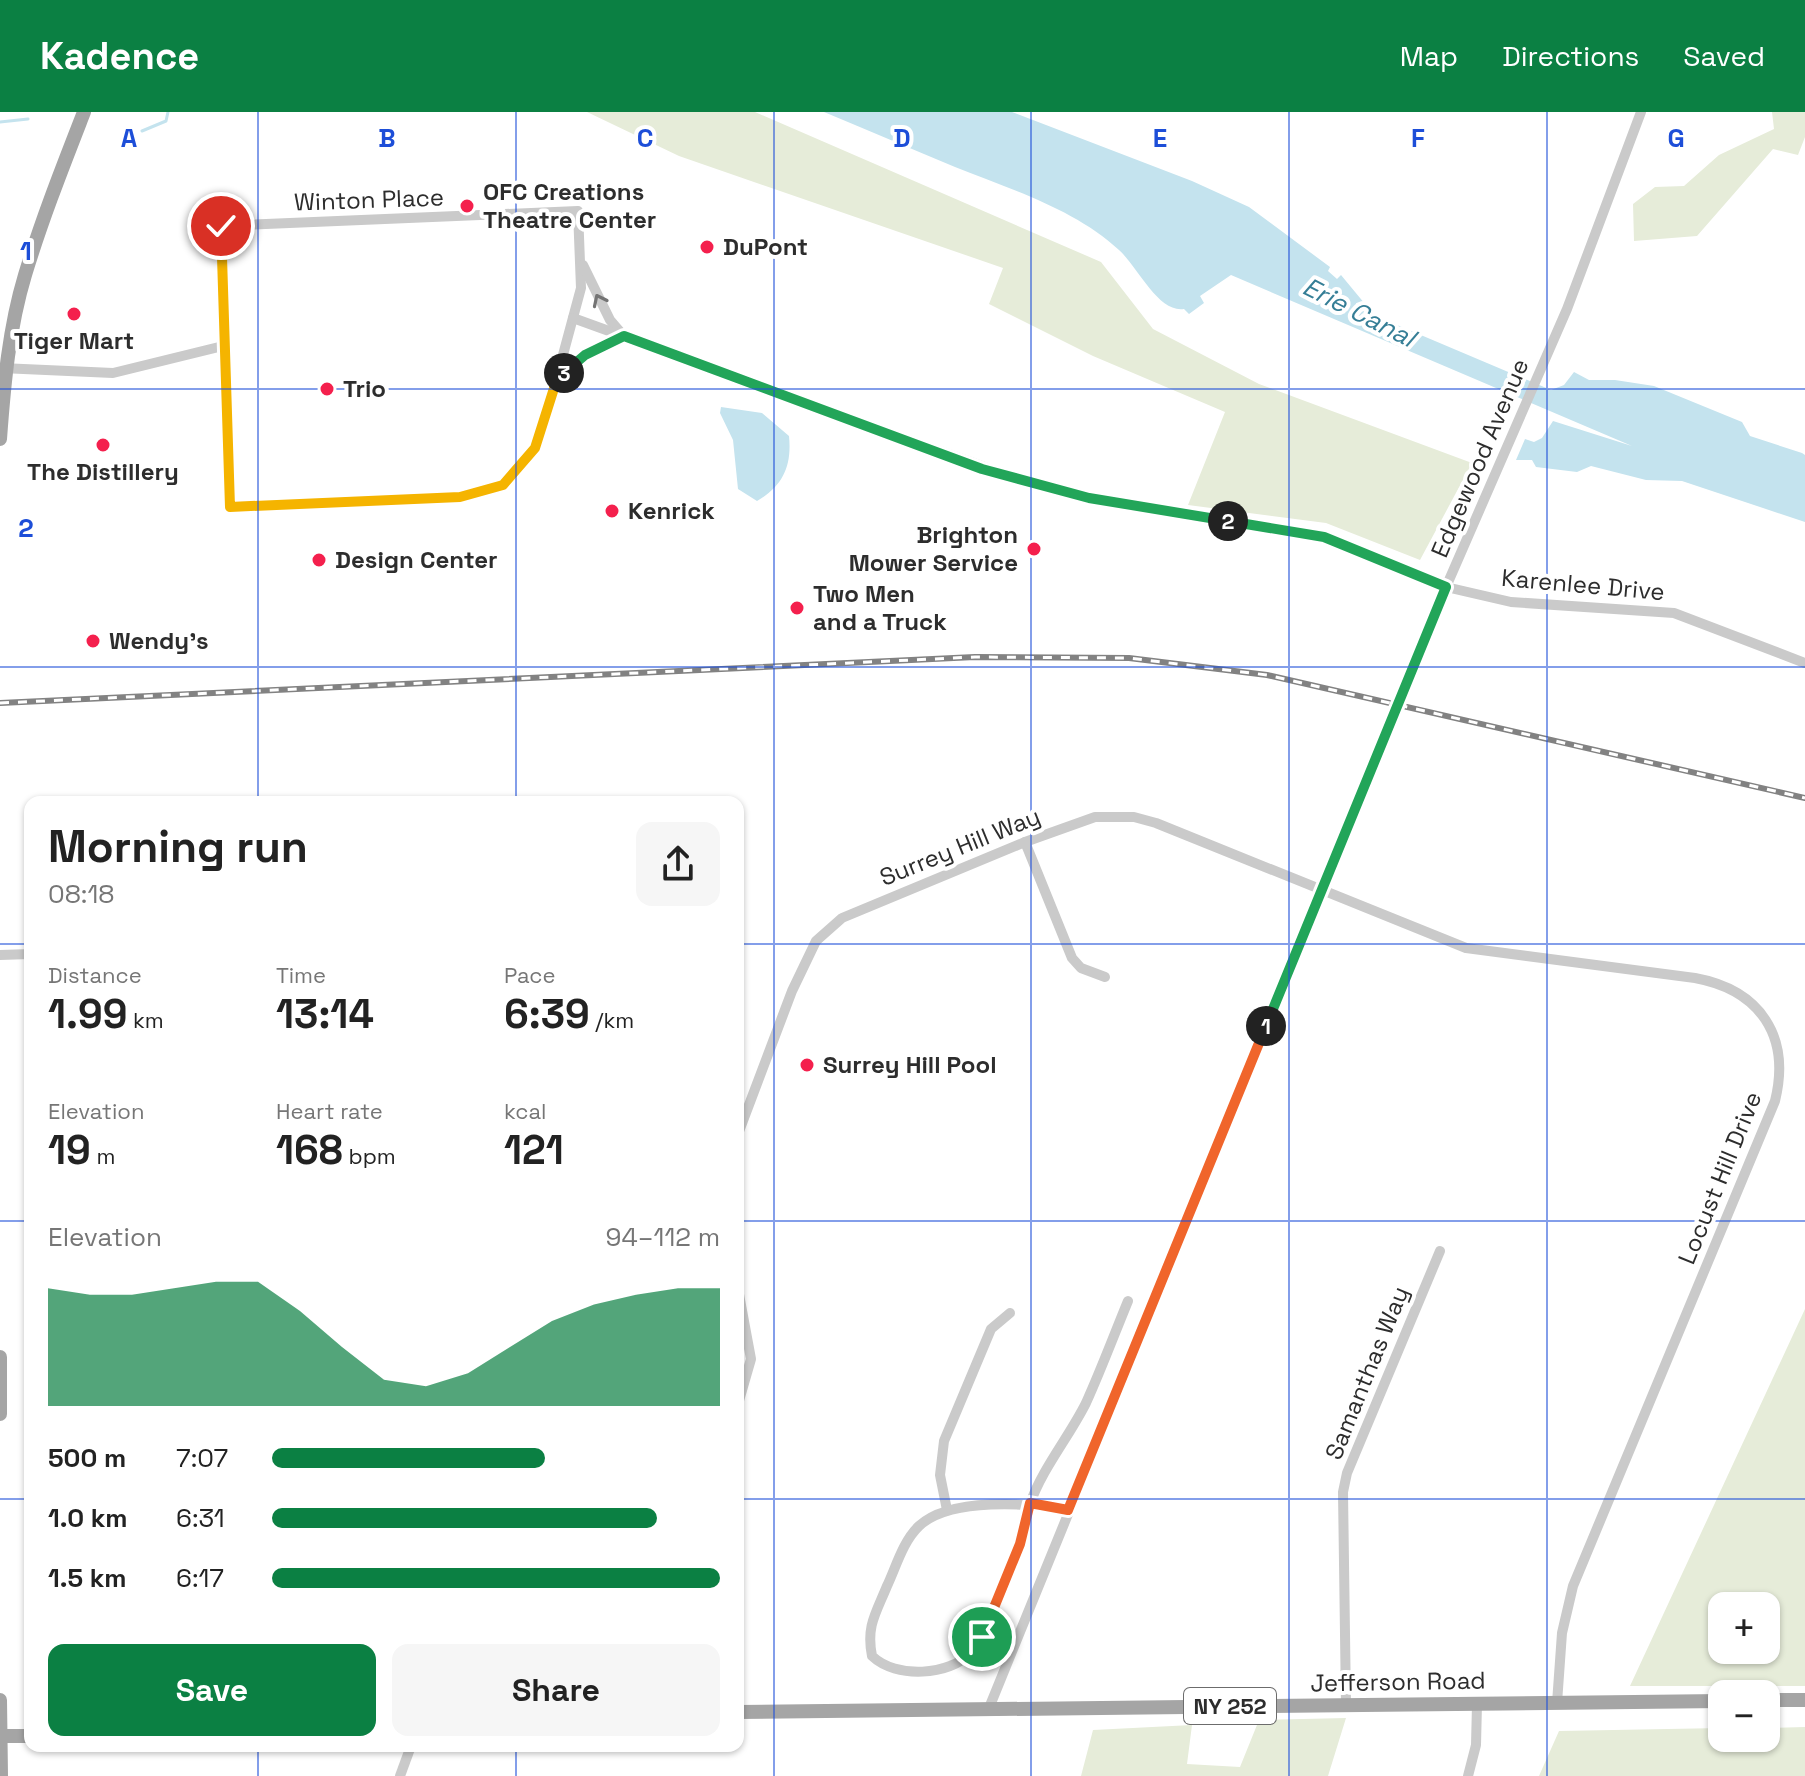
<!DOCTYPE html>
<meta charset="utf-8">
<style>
:root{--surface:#fff;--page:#f6f6f6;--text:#222;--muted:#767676;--accent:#0b8043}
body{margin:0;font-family:"Space Grotesk",sans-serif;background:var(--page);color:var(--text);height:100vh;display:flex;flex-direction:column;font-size:30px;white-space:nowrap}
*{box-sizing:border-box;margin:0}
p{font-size:26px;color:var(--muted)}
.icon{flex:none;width:44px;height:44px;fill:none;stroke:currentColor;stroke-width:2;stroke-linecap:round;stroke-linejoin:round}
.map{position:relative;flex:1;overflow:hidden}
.panel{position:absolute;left:24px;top:684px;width:720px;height:956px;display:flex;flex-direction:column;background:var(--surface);border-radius:16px;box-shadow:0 2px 6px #0004}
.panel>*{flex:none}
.controls{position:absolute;left:1708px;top:1480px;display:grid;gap:16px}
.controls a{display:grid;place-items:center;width:72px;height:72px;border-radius:16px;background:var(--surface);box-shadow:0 2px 6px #0004;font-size:40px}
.pin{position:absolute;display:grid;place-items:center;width:68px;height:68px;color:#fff;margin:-34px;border:4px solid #fff;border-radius:50%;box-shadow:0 2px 8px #0007}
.km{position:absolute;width:40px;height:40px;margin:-20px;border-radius:50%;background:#222;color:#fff;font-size:22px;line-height:40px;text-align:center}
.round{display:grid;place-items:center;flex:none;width:84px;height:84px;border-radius:16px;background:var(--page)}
.summary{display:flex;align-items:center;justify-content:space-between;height:136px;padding:0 24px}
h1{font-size:44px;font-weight:600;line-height:60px}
.metrics{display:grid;grid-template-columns:repeat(3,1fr);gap:12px;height:136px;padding:8px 24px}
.metrics div{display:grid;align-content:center}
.metrics b{font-size:40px;font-weight:600}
.metrics small{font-size:22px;font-weight:400}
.metrics p{font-size:22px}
.chart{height:224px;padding:16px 24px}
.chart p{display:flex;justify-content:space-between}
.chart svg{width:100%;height:144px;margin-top:8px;fill:var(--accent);opacity:.7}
.button{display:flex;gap:16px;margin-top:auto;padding:16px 24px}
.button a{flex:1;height:92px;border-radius:16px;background:var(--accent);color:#fff;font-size:32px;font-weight:600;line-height:92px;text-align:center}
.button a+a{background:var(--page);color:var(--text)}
ul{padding:0 24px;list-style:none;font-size:26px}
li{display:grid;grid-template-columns:128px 96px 1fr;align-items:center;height:60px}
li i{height:20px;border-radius:10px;background:var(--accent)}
header{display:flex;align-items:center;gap:48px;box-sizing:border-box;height:112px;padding:0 40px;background:var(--accent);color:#fff}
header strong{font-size:38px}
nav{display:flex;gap:44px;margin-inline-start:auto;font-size:28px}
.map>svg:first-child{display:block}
</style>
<header>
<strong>Kadence</strong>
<nav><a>Map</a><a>Directions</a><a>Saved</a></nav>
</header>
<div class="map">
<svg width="1805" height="1664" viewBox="0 0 1805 1664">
<rect width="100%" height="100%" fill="#fff"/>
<!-- green -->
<g fill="#e6ecd9" fill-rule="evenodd">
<path d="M587,0H755L1101,150L1153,217L1259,272L1472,351L1420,448L1326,411L1188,393L1225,300L1093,244L989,192L1003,156L679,44Z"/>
<path d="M1772,0H1805V25L1798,43L1773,37L1697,124L1634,129L1633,92L1655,75L1684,74L1719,43L1774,17Z"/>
<path d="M1805,1197V1574H1630ZM1722,1494H1766V1538H1722Z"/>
<path d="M1346,1606L1328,1664H1081L1093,1618L1192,1613L1187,1652L1240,1655L1259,1608Z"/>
<path d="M1805,1615V1664H1539L1559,1619L1722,1616V1626H1766V1616Z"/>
</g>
<!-- water -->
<g fill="#c4e3ee">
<path d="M824,0H1012L1192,69L1249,95L1330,155L1328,159L1337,167L1341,163L1365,192L1356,191L1357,196L1551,278L1564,273L1574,260L1589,268H1615L1654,274L1742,310L1750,324L1802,341L1805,343V410L1682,369L1646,368L1591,354L1577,360L1536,355L1532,348H1516L1525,327L1534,330L1542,326L1553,309L1632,334L1231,163L1200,184L1204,191L1189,202L1184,197C1158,201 1138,155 1119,138C1075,97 1010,77 955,55C911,37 868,18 824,0Z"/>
<path d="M721,295L762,301L789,324C792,354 783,374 757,389L738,377L733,328L720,301Z"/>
</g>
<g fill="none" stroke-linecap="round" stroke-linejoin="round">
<!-- stream -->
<g stroke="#c4e3ee" stroke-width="3">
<path d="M0,10L28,7"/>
<path d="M142,19L166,9L168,0"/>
</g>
<!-- minor -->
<g stroke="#cacaca" stroke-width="10">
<path d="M578,99L581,176L550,291L535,336L503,373L460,385L230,395L221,114Z"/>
<path d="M583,153L610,208L622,222"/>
<path d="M573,206L1037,374L1163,400L1324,425L1446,475L1511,490L1674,501L1805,551"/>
<path d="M1,256L113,261L223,234"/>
<path d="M559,267L585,243L624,224"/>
<path d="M1025,730L1072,846L1081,856L1105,865"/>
<path d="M0,843L30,842"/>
<path d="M738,1022L792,879L816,829L842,806L1025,730L1095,705H1134L1156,711L1466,836L1695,866C1760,878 1791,924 1775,989L1573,1474L1562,1521L1557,1591"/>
<path d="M738,1177L751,1247L738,1292"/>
<path d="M947,1398L940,1363L944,1329L991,1217L1010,1201"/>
<path d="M1068,1398C1029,1391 950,1385 919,1414C903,1429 896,1455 887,1474C876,1501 866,1514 872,1544C896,1567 949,1564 972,1540C999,1511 1017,1430 1030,1392C1042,1357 1069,1325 1086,1291C1101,1258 1114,1223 1128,1189"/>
<path d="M1346,1593L1343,1380L1347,1361L1440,1139"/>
<path d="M989,1596L1446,475L1567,197L1641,0"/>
<path d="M400,1664L411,1634"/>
<path d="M1468,1664L1476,1633L1477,1592"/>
</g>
<!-- major -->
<g stroke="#a5a5a5" stroke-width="14">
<path d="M0,327C4,272 9,216 25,163C42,107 63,54 84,0"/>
<path d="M0,1245V1302"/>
<path d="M0,1588L1,1664"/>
<path d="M1766,1588H1805"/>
<path d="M738,1600L1722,1589"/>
<path d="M0,1624H30"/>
</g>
<!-- rail casing -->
<g stroke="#828282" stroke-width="6">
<path id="rail" d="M0,591L975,545L1129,546L1267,563L1805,686"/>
</g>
<!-- rail -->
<use href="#rail" stroke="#fff" stroke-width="3" stroke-dasharray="9" stroke-linecap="butt"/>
</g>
<!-- one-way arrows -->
<defs><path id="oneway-chevron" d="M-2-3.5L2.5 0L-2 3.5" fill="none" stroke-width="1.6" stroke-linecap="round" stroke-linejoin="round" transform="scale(2)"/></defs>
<use stroke="#747474" href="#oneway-chevron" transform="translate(599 188) rotate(-116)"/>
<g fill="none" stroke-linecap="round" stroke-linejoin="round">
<!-- split-1 casing -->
<g stroke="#fff" stroke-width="16">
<path id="split-1" d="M982,1525L1020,1432L1030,1391L1068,1398L1266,914"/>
</g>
<!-- split-2 casing -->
<g stroke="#fff" stroke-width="16">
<path id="split-2" d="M1228,409L1324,425L1446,475L1266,914"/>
</g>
<!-- split-3 casing -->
<g stroke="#fff" stroke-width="16">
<path id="split-3" d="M564,261L585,243L624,224L982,357L1089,386L1228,409"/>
</g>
<!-- split-4 casing -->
<g stroke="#fff" stroke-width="16">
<path id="split-4" d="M221,114L230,395L460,385L503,373L535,336L556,270L564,261"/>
</g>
<!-- split-1 -->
<use href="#split-1" stroke="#f0652b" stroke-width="10"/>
<!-- split-2 -->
<use href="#split-2" stroke="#22a559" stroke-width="10"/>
<!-- split-3 -->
<use href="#split-3" stroke="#22a559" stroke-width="10"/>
<!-- split-4 -->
<use href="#split-4" stroke="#f5b400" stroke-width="10"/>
</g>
<!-- grid -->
<path fill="none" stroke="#1d4ed8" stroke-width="2" stroke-opacity="0.55" d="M258,0V690M516,0V690M774,0V1664M1031,0V1664M1289,0V1664M1547,0V1664M0,277H1805M0,555H1805M0,832H30M738,832H1805M0,1109H30M738,1109H1805M0,1387H30M738,1387H1805M258,1634V1664M516,1634V1664"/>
<!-- markers -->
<g fill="#f4204d" stroke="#fff" stroke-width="3">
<circle cx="467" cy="94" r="8"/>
<circle cx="707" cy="135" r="8"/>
<circle cx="74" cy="202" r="8"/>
<circle cx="327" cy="277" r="8"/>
<circle cx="103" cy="333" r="8"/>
<circle cx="612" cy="399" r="8"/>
<circle cx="1034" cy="437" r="8"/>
<circle cx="319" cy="448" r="8"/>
<circle cx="797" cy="496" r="8"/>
<circle cx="93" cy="529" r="8"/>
<circle cx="807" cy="953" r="8"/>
</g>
<g text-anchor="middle" stroke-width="8" stroke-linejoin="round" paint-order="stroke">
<!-- shield labels -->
<rect fill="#fff" stroke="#6c6c6c" stroke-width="2" x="1184" y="1576" width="92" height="36" rx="6"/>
<g font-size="22" font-weight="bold" fill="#2d2d2d">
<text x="1230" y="1602">NY 252</text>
</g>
<!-- poi labels -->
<g font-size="24" font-weight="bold" fill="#2d2d2d" stroke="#fff" text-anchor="start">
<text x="483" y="88">OFC Creations<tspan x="483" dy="28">Theatre Center</tspan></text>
<text x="723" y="143">DuPont</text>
<text x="74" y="237" text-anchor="middle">Tiger Mart</text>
<text x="343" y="285">Trio</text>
<text x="103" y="368" text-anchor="middle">The Distillery</text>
<text x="628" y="407">Kenrick</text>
<text x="1018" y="431" text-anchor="end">Brighton<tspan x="1018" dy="28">Mower Service</tspan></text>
<text x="335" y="456">Design Center</text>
<text x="813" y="490">Two Men<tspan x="813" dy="28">and a Truck</tspan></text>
<text x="109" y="537">Wendy's</text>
<text x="823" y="961">Surrey Hill Pool</text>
</g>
<!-- street labels -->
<g font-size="24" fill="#2d2d2d" stroke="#fff">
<text transform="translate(369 88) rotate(-2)" y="8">Winton Place</text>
<text transform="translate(1480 346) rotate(-67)" y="8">Edgewood Avenue</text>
<text transform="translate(1583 473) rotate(5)" y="8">Karenlee Drive</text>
<text transform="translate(960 735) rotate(-22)" y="8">Surrey Hill Way</text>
<text transform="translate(1720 1066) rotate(-68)" y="8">Locust Hill Drive</text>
<text transform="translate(1367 1261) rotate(-68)" y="8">Samanthas Way</text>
<text transform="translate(1398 1570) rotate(-1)" y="8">Jefferson Road</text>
</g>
<!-- water labels -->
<g font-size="26" font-style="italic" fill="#357e96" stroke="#fff">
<text transform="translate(1359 200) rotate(27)" y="9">Erie Canal</text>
</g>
</g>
<g font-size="26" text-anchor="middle" font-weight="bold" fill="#1d4ed8" stroke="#fff" stroke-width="8" stroke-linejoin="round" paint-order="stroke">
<text x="129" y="35">A</text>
<text x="387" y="35">B</text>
<text x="645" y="35">C</text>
<text x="902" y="35">D</text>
<text x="1160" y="35">E</text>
<text x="1418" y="35">F</text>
<text x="1676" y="35">G</text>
<text x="26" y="148">1</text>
<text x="26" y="425">2</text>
</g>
</svg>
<div class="controls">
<a>+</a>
<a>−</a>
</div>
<div class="pin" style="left:982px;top:1525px;background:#1e9e55"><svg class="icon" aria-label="arrive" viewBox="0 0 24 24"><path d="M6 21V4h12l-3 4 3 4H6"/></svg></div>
<div class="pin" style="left:221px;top:114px;background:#d93025"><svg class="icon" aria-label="check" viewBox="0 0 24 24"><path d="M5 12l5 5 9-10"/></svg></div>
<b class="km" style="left:1266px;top:914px">1</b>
<b class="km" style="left:1228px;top:409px">2</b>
<b class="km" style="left:564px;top:261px">3</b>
<section class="panel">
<div class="summary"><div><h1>Morning run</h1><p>08:18</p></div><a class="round"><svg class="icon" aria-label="share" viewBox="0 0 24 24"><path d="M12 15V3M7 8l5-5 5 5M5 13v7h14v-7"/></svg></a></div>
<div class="metrics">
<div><p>Distance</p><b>1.99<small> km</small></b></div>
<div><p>Time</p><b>13:14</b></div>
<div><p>Pace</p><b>6:39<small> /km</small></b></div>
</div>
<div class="metrics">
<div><p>Elevation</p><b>19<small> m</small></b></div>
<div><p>Heart rate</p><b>168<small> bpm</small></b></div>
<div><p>kcal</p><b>121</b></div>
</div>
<div class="chart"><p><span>Elevation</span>94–112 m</p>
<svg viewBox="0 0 160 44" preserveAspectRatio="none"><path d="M0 44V8L10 10L20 10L30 8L40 6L50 6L60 15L70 26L80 36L90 38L100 34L110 26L120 18L130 13L140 10L150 8L160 8V44z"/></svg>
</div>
<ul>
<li><b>500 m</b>7:07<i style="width:61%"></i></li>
<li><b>1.0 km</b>6:31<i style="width:86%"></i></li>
<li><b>1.5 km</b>6:17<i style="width:100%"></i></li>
</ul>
<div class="button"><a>Save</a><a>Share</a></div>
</section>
</div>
